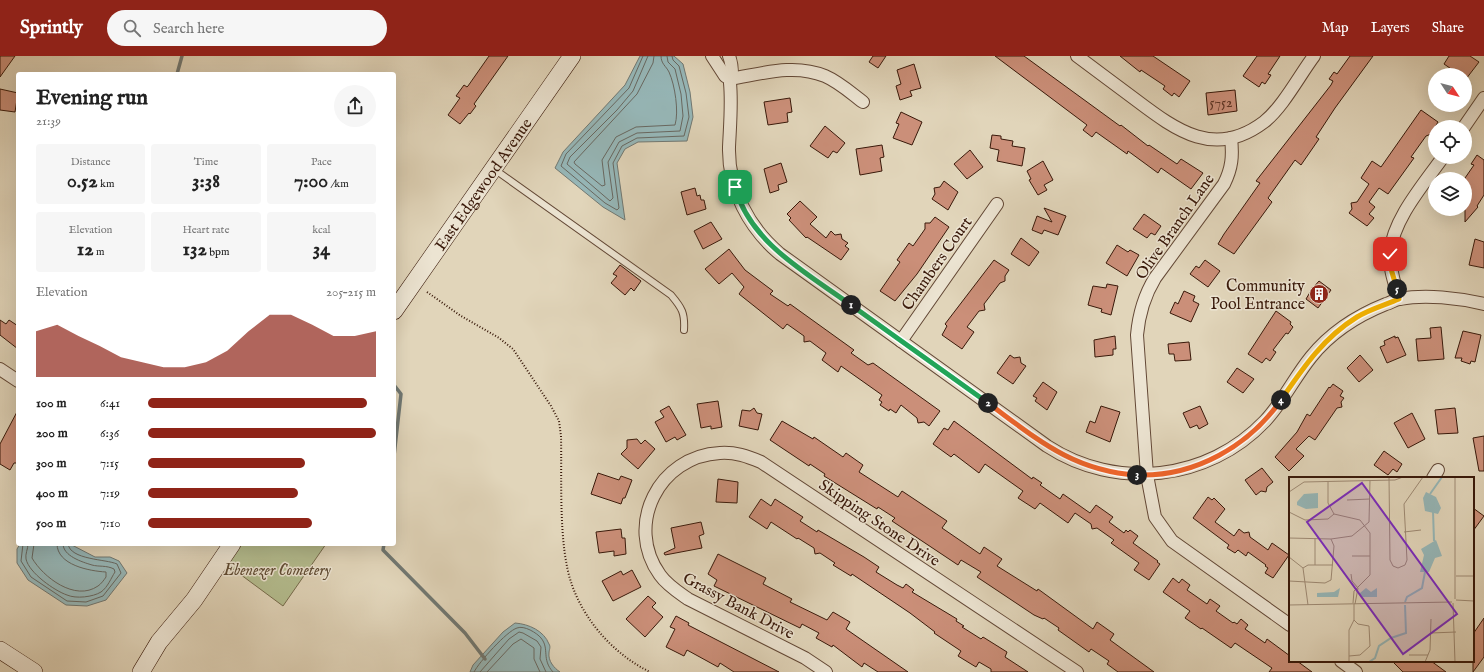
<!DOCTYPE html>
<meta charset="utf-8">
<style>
:root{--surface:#fff;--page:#f6f6f6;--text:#222;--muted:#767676;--accent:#8f2418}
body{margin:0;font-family:"IM FELL English",serif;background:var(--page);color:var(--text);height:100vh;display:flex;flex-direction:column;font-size:15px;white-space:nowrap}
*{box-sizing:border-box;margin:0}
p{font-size:13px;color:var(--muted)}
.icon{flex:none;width:22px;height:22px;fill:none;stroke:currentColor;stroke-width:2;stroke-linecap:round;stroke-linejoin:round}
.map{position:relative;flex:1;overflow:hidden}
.side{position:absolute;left:16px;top:16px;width:380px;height:474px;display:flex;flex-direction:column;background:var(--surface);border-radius:4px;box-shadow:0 4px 16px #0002}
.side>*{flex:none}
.needle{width:26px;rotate:126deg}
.buttons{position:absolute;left:1428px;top:12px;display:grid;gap:8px}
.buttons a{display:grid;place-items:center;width:44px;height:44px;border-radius:50%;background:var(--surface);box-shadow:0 4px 16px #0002;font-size:20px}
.pin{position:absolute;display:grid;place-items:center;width:34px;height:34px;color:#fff;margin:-17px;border-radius:8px;box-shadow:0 2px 6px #0006}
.km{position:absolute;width:20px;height:20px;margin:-10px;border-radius:50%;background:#222;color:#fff;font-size:11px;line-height:20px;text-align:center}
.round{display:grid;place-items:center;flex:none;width:42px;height:42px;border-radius:21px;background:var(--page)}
.summary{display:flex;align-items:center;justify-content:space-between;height:68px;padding:0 20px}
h1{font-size:22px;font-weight:800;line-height:30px}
.stats{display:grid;grid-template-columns:repeat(3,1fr);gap:6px;height:68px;padding:4px 20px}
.stats div{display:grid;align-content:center;border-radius:4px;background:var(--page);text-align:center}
.stats b{font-size:20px;font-weight:800}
.stats small{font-size:11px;font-weight:400}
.stats p{font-size:11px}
.chart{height:112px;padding:8px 20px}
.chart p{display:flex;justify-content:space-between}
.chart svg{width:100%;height:72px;margin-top:4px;fill:var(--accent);opacity:.7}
ul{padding:0 20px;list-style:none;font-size:13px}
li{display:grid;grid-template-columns:64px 48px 1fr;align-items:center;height:30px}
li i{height:10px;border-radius:5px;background:var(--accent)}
header{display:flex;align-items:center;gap:24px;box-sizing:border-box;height:56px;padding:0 20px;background:var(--accent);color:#fff}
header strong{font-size:19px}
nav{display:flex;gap:22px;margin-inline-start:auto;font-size:14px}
.search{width:280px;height:36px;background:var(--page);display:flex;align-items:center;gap:10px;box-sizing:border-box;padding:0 14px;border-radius:22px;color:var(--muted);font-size:15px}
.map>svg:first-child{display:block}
</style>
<header>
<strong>Sprintly</strong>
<div class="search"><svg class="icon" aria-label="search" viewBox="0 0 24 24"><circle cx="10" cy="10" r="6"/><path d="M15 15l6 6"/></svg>Search here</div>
<nav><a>Map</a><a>Layers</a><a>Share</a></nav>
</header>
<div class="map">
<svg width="1484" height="616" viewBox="0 0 1484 616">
<rect width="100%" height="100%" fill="#e1d5ba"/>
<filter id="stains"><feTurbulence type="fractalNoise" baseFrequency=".005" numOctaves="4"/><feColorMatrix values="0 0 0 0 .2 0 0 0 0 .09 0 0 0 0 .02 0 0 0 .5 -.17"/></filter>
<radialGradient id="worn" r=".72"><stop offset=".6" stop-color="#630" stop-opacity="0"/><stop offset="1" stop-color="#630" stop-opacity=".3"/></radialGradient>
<!-- green -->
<path fill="#b4bd8f" stroke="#766b4c" d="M232,488H326L283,550L229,510L220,506Z"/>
<!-- water -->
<g fill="#96b7b8" stroke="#717872">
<path d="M640,0H674L683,8L690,36L693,61L687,85L638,86L625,93L617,107L625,164L603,151L555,112L563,96L625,29Z"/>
<path d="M20,488H70L95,501H110L119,505L127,517L106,544L87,550L66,549L28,524L17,507V493Z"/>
<path d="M515,567C529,568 544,575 549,588C551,591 549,594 549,597C548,605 554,612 560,616H470L473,609L503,576Z"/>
</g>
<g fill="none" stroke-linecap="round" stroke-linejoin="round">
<!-- shore -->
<g stroke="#686861" stroke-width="1">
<path d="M643,0L629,32L566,98L561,110L605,147L617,154L619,152L613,107L622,90L637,82L684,80L689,61L686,37L679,10L673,4L672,0"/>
<path d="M648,0L633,35L617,54L570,101L567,108L610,145L613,142L608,106L619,86L637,77L680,75L683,60L681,38L675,13L668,6L667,0"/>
<path d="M654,0L653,7L637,38L574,106L575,108L602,130L605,129L602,104L616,81L636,71L675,69C679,56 675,29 669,16C666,10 661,8 661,0"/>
<path d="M23,488L21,505L31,521L67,545L86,546L103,540L121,517L117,508C106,503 70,504 68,488"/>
<path d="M28,488C28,493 25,498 26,503C29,517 55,535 67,539C76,543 93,541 101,536C108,531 111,522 115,516L114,513C106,509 99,511 92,509C82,506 63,500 63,488"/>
<path d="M34,488L32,502C43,521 75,546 98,530C101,528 104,524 106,521V516C89,515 57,509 57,488"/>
<path d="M474,616C479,606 507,575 517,572C524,569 537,577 541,582C550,593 541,603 553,616"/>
<path d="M480,616L509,583L519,576L523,577L537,585L541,591L540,603L546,616"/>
<path d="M487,616L513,588L521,583L534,592V603L540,616"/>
</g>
<!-- stream -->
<g stroke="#717872" stroke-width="3.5">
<path d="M177,18L182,0"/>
<path d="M394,329L401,338L394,400"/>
<path d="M384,488L383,494L465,577L485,603"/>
</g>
</g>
<!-- building -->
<g fill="#cb8f79" stroke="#39190a">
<path d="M0,0H15L0,21Z"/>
<path d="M489,0H508L474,48L476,50L470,58L469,57L460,68L448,59L460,42L456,40L464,29L467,31L468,30Z"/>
<path d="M873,0H886L878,12L869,6Z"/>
<path d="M995,0H1024L1120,70L1121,69L1148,90L1149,89L1177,108L1181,103L1203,117L1191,133L1161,112L1158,117L1128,95L1127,98L1096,76L1092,81L1083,74L1087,69Z"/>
<path d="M1120,0H1153L1190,25L1179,41L1174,37L1172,40L1163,33L1165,30L1141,14L1140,16Z"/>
<path d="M1257,0H1280L1268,18L1271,19L1265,28L1262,26L1259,31L1243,20Z"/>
<path d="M1350,0H1373L1335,52L1316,81L1319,83L1301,109L1295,104L1268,142L1272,146L1234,198L1218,188L1224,178L1260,127L1256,125L1331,29L1333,25L1329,23L1334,16L1337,18Z"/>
<path d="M1449,0H1470L1479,6L1466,23L1465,19H1460L1444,8Z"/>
<path d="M914,8L921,32L910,35L912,40L900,44L896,30L901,28L897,14Z"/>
<path d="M0,33L18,37L15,56L0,54Z"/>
<path d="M1235,34L1237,55L1208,59L1206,37Z"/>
<path d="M790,42L792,56L787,57L788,66L768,69L764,46Z"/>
<path d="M1421,54L1438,66L1431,78L1426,80L1411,101L1414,102L1388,138L1379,132L1369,146L1375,151L1369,158L1374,162L1367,170L1349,157L1352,153L1351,147L1357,146L1369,128L1361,122L1372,105L1381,111Z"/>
<path d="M901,56L922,66L912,89L893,82L899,68L896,67Z"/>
<path d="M825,70L845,87L837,97L833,95L828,102L810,90Z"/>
<path d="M992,79L1001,80V83L1013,85L1012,90L1025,92L1022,110L997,105L999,94L990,92Z"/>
<path d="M882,89L884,101L880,102L882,115L860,119L856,93Z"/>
<path d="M970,94L983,111L967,123L954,108Z"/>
<path d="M1477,99L1484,104V139L1477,150L1478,151L1465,166V122L1474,109L1471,108Z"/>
<path d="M1043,105L1053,124L1044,129L1047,134L1038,139L1029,124L1031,123L1027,115Z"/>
<path d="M781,107L787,126L778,129L779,134L770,137L764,113Z"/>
<path d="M944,125L958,136L948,154L932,143L935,138L934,132L940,131Z"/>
<path d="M695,132L697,140L700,139L701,144H704L706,153L687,159L681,136Z"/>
<path d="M800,145L817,161L810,168L826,182L831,175L835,179L841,178L842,183L848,187L845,190L849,193L841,204L807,181L806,182L789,164L791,162L787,158Z"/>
<path d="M1044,152L1066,160L1058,179L1044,174L1042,178L1032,174L1037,160L1052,166Z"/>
<path d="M1144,158L1161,170L1155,179L1151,177L1147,182L1133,173Z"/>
<path d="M935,161L949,171L917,218L895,245L880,235L900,206L897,204L909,187L913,190L925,173V167H930Z"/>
<path d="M711,166L722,183L703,193L694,175Z"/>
<path d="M1021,182L1039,196L1029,210L1011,198Z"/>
<path d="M1475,183L1484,186V212L1469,209Z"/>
<path d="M1117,189L1128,196L1130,194L1139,199L1127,220L1106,207Z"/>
<path d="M729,193L745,214L773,235L770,238L788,250L790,248L854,294L851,297L868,309L873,307L940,355L929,370L924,366L918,367L917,362L901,349L896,357L890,353L889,355L880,349L882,346L879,344L882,339L841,310L838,316L822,304L826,297L810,285L804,286V280L787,268L783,273L739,238L744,231L732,217L719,228L705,213Z"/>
<path d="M994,204L1009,214L1005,220V225L1000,227L984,248L985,254L979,255L967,271L974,276L962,293L942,279L947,270L945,268Z"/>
<path d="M1205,204L1220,215L1208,231L1190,218L1196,210L1199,212Z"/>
<path d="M620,209L641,225L634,235L631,232L625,239L611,227L617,220L613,218Z"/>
<path d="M1319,225L1331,234L1318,252L1306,243L1312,233Z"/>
<path d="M1107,228L1118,230L1111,259L1101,256L1102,253L1088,249L1093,230L1106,232Z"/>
<path d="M1184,235L1195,240L1193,245L1199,248L1191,266L1170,257L1175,246L1178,248Z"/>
<path d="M1276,255L1291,266L1290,268L1293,271L1288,278L1286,277L1273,294L1276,296L1270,305L1266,302L1262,307L1248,298Z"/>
<path d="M0,264L6,268L9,264L18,270V293L0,279Z"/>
<path d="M1441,271L1444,303L1418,305L1416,283L1431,282L1430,272Z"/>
<path d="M1463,275L1481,279L1475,306L1471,305L1470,308L1461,305L1462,302H1455Z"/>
<path d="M1115,280L1116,293H1113V299L1095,301L1094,284Z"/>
<path d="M1395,280V282L1398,281L1406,299L1387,307L1380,291L1385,289L1384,285Z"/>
<path d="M1189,286L1191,304L1175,305L1174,298H1169L1168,288Z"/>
<path d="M1010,299L1014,302L1020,301L1021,307L1026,310L1013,328L997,317Z"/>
<path d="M1360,299L1373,314L1359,326L1347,312Z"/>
<path d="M1237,312L1254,323L1243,337L1227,326Z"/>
<path d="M1043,326L1057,336L1047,354L1035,345L1037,342L1033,340Z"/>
<path d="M1333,328L1343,335L1340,340L1344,342L1341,346L1342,351L1337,352L1315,384L1309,380L1296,393L1304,400L1289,415L1275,401L1297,376L1307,358L1310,360L1329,331L1330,332Z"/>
<path d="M718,345L722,371L711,373V370L701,372L697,348Z"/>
<path d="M669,350L686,379L677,384L675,381L666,386L655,366L664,361L660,355Z"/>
<path d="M1101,350L1120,356L1110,386L1086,376L1090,365L1095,367Z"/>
<path d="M1200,350L1208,368L1199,373L1197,369L1190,372L1183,357Z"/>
<path d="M754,352L757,357L762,358L758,374L739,370L742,354L750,355Z"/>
<path d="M1455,352L1458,377L1438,378L1435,354Z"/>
<path d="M18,354V407H14L10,414L0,408V388Z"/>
<path d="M1412,357L1425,383L1408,392L1394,367Z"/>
<path d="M782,365L813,383L814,381L843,401L846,397L863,409L859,416L898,441L902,435L947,465L942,472L980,498L984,491L1002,503L997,510L1037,535L1038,533L1093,573L1097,566L1114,578L1110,584L1154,616H1118L1107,608L1109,605L1091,593L1089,596L1058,574L1059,572L1044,562L1043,563L1034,559L977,521L981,516L961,504L958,509L892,465L895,462L878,451L877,453L824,420L825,418L810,408L809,410L770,384Z"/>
<path d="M954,365L1032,423L1033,421L1042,427L1040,429L1060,443L1063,438L1090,457L1096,449L1113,461L1109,466L1124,477L1126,474L1128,476L1130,474L1138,480L1133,487L1158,505L1157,506L1160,508L1149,524L1134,514L1139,507L1111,487L1114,484L1097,472L1092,473L1091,468L1075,457L1068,467L1040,447L1035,453L1018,442L1023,435L985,408L979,417L954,398L951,401L933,388L944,372L948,374Z"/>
<path d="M1484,380V415H1479L1473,382Z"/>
<path d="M637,383L641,388L645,384L655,393L638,413L621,398L627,392V384Z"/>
<path d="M1384,395L1402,408L1397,416L1393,413L1388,419L1374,409Z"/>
<path d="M1262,412L1273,426L1267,431L1266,436L1261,435L1256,439L1245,424Z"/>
<path d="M598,417L619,424L621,420L632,424L625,442H623L621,448L591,438Z"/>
<path d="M718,423L738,426L737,447L716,446Z"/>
<path d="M1208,441L1212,444L1214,442L1225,453L1215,466L1234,480L1239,473L1244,477L1249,476L1250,481L1268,494L1272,487L1289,499L1273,522L1265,517L1268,512L1265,510L1266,509L1248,496L1246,500L1238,494L1235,497L1227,492L1229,489L1193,462Z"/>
<path d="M761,443L771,450L775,443L803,461L800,465L817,476L818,474L864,501L879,511L876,516L897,529L903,532L906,528L914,534L912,536L957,563L956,565L964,570L962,571L981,583L983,581L1007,596L1005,601L1028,616H991V613L979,606L976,611L958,600L961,595L934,577L935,576L910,557L852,518L851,520L833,509L835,507L820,497L815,498L814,492L798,482L797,483L771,466L767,473L749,461Z"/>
<path d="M1473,452L1484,460L1473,475Z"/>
<path d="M701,466L704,478L699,480L702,492L665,499L664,497L675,492L671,472Z"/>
<path d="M621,473L622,482H625L626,498L614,500V495L599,497L596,476Z"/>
<path d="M718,498L766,522L763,528L792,543L790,546L827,564L833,556L850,566L846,573L908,616H878L864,607L862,611L833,589L832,591L816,582L819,577L802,568L800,572L714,530L717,524L708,518Z"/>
<path d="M632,514L641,531L613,545L602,525L621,515L623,519Z"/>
<path d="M1173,522L1179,527L1182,523L1190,529L1187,534L1207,548L1210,543L1220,550L1216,555L1233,567L1234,566L1237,568L1241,563L1248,569L1245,573L1265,587L1267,583L1290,600V605H1297L1312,616H1269L1272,612L1235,587L1231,592L1202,572L1201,573L1185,562L1190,555L1163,536Z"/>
<path d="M648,540L656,547L652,551L663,561L645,581L626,563Z"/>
<path d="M676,560L689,567L688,569L779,616H734L720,607L718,611L687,594L684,600L666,591L675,573L670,571Z"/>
<path d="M1484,562V601L1473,616V578Z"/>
<path d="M1392,605H1431L1446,616H1403Z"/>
</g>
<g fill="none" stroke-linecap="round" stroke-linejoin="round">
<!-- lane casing -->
<g stroke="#634836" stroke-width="8">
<path id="lane" d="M494,113L671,239C682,252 685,257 684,274"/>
</g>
<!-- street casing -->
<g stroke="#634836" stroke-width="14">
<g id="street">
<path d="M712,0L725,20L730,23"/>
<path d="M729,0C731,5 732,13 732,18C731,22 730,23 730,27C732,48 730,69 729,91C728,133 749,172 780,198L1047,390C1116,435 1208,425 1265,365C1283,346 1294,322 1311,301C1331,276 1356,260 1386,248C1391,247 1395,243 1400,243C1425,238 1459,242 1484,248"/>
<path d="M1077,0C1097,15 1116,29 1136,44C1177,75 1215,103 1264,66C1283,51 1299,20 1314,0"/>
<path d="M730,23C761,18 794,7 825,20C839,26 851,37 863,46"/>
<path d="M1464,71L1484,42"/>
<path d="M1231,82C1233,100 1232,112 1224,128L1155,222C1144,240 1139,257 1137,279L1147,419L1155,461L1172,485L1290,569"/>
<path d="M1399,243C1395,228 1389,213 1390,197C1393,163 1424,128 1443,101"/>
<path d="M901,285L997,148"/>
<path d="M0,313L18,325"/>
<path d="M1433,422L1438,414"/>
<path d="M1341,605L1356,616"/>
<path d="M826,616L805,602L688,543C678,536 667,529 660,519C624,469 659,400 720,397C735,396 747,400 761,406L1077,616"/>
</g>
</g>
<!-- secondary casing -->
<g stroke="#39190a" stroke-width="18">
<g id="secondary">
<path id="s1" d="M394,255L572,0"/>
<path d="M0,594L34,616"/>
<path d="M141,616L159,586L194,544L232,488"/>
</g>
</g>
<!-- path -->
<path stroke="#39190a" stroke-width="2" stroke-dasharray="1 2" stroke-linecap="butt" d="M427,236L461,260L499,282L513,293L551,350L559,365L561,380C562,423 558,490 572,529C585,566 615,599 650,616"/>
<!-- lane -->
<use href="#lane" stroke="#ece4d2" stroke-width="6"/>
<!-- street -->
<use href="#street" stroke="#ece4d2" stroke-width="12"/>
<!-- secondary -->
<use href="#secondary" stroke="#ece4d2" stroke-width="17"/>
</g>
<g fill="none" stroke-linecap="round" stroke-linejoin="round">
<!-- split-1 casing -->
<g stroke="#fff" stroke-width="8">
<path id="split-1" d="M735,131C750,187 807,217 851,249"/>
</g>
<!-- split-2 casing -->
<g stroke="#fff" stroke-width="8">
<path id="split-2" d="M851,249L988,347"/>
</g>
<!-- split-3 casing -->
<g stroke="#fff" stroke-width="8">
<path id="split-3" d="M988,347C1037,383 1073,415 1137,419"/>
</g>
<!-- split-4 casing -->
<g stroke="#fff" stroke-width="8">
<path id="split-4" d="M1137,419C1195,421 1249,390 1281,344"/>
</g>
<!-- split-5 casing -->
<g stroke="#fff" stroke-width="8">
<path id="split-5" d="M1281,344C1303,312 1323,282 1357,261C1370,253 1385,249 1399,243L1397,233"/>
</g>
<!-- split-6 casing -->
<g stroke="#fff" stroke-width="8">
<path id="split-6" d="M1390,198L1391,213L1397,233"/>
</g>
<!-- split-1 -->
<use href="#split-1" stroke="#22a559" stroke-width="5"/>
<!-- split-2 -->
<use href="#split-2" stroke="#22a559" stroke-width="5"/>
<!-- split-3 -->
<use href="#split-3" stroke="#f0652b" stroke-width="5"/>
<!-- split-4 -->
<use href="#split-4" stroke="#f0652b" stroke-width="5"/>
<!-- split-5 -->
<use href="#split-5" stroke="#f5b400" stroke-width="5"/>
<!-- split-6 -->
<use href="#split-6" stroke="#f5b400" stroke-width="5"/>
</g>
<!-- icons -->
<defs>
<g id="building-disc" transform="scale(1)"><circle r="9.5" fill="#8f2418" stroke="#ece4d2"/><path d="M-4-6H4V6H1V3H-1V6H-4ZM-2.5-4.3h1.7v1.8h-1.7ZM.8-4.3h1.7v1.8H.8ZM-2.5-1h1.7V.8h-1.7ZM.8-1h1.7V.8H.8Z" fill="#fff"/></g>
</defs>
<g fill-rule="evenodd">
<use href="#building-disc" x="1319" y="238"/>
</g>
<g text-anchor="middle" stroke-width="3" stroke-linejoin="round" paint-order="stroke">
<!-- number labels -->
<g font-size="14" fill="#5e3626">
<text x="1221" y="51">5752</text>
</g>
<!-- street labels -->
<g font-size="16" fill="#39190a" stroke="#ece4d2">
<text dy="6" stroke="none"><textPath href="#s1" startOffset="155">East Edgewood Avenue</textPath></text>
<text transform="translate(1174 170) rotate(-55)" y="6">Olive Branch Lane</text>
<text transform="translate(936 207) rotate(-55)" y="6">Chambers Court</text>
<text transform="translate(880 466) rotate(34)" y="6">Skipping Stone Drive</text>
<text transform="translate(739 549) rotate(28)" y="6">Grassy Bank Drive</text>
</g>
<!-- poi labels -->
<g font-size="16" fill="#39190a" stroke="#ece4d2" text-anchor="end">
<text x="1305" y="235">Community<tspan x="1305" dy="18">Pool Entrance</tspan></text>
</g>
<!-- park labels -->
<g font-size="16" font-style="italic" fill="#5e4a32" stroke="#ece4d2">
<text x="277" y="519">Ebenezer Cometery</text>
</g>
</g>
<!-- overview -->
<g transform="translate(1289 421)">
<rect width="185" height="185" fill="#e1d5ba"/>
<path d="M137,15L147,20L152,31L149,37L136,34L134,21ZM29,16V31L17,32L8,28V25L15,17ZM147,63L153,79L146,81L140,95H131L135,78L132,72ZM51,111L49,120H28V116L45,115ZM77,111L82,115L88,111V120H71V116Z" fill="#96b7b8"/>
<path fill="none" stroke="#96b7b8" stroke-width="2" d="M141,17L153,0M144,34L145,64M116,125L118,120L133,111L136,95M80,185L86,181L90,169L102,161L117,156L116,128"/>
<path fill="none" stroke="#9e8a74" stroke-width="1" d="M100,0L101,83L104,89L109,91L116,88L118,83L115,27L134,0M166,0V122M39,4V26L45,37L71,43L81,56V98L65,114L64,126M0,15L15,5L106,3L114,0M58,23L81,22M0,35L16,43L39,42L45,37M115,55L132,53M0,61L42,62M26,61V88M42,62L63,59L80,45L81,3M63,79H81M0,80L14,91L19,128M14,91L19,88H44M62,97L63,104L69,111M167,99H185M0,104L36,106L42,103L45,69L42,62M167,123L185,124M164,126L166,185M66,127L69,111M0,128L163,125M142,156L167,155M120,178H139M60,179L71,178L81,169L80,149L69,147L65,143M60,185V153L65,143V127M136,185L141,173L142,142"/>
<path fill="#7b2cbf" fill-opacity="0.15" stroke="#7b2cbf" stroke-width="2" d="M73,6L168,137L114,177L18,45Z"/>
<rect width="185" height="185" fill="none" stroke="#39190a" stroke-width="2"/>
</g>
<rect width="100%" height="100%" filter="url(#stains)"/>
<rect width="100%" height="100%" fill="url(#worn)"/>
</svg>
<div class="buttons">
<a><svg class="needle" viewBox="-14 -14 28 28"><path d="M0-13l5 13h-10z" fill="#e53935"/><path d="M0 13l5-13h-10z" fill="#767676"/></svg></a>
<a><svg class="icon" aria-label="locate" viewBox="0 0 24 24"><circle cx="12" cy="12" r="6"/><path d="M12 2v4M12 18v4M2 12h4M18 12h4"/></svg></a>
<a><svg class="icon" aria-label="layers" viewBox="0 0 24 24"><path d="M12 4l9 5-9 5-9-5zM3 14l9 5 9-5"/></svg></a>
</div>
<div class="pin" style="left:735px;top:131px;background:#1e9e55"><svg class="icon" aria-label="arrive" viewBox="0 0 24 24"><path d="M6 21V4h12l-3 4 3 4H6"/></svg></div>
<div class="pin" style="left:1390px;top:198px;background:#d93025"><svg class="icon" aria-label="check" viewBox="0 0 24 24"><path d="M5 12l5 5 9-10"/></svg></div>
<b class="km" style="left:851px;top:249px">1</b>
<b class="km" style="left:988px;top:347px">2</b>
<b class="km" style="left:1137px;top:419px">3</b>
<b class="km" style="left:1281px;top:344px">4</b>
<b class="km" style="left:1397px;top:233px">5</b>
<section class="side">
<div class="summary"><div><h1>Evening run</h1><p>21:39</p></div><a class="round"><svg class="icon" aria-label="share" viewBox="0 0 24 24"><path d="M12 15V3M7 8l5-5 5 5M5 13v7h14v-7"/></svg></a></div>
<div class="stats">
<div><p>Distance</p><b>0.52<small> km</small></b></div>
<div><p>Time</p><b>3:38</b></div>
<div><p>Pace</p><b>7:00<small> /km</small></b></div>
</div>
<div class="stats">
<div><p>Elevation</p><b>12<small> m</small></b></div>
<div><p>Heart rate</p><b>132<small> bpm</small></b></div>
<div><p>kcal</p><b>34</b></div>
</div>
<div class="chart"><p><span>Elevation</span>205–215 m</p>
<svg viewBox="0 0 160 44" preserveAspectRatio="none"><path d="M0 44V16L10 12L20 19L30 25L40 32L50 35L60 38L70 38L80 35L90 28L100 16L110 6L120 6L130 12L140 19L150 19L160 16V44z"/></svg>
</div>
<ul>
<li><b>100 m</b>6:41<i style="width:96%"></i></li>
<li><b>200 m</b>6:36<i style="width:100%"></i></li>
<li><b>300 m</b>7:15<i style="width:69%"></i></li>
<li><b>400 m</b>7:19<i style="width:66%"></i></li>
<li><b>500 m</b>7:10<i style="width:72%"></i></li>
</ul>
</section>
</div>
